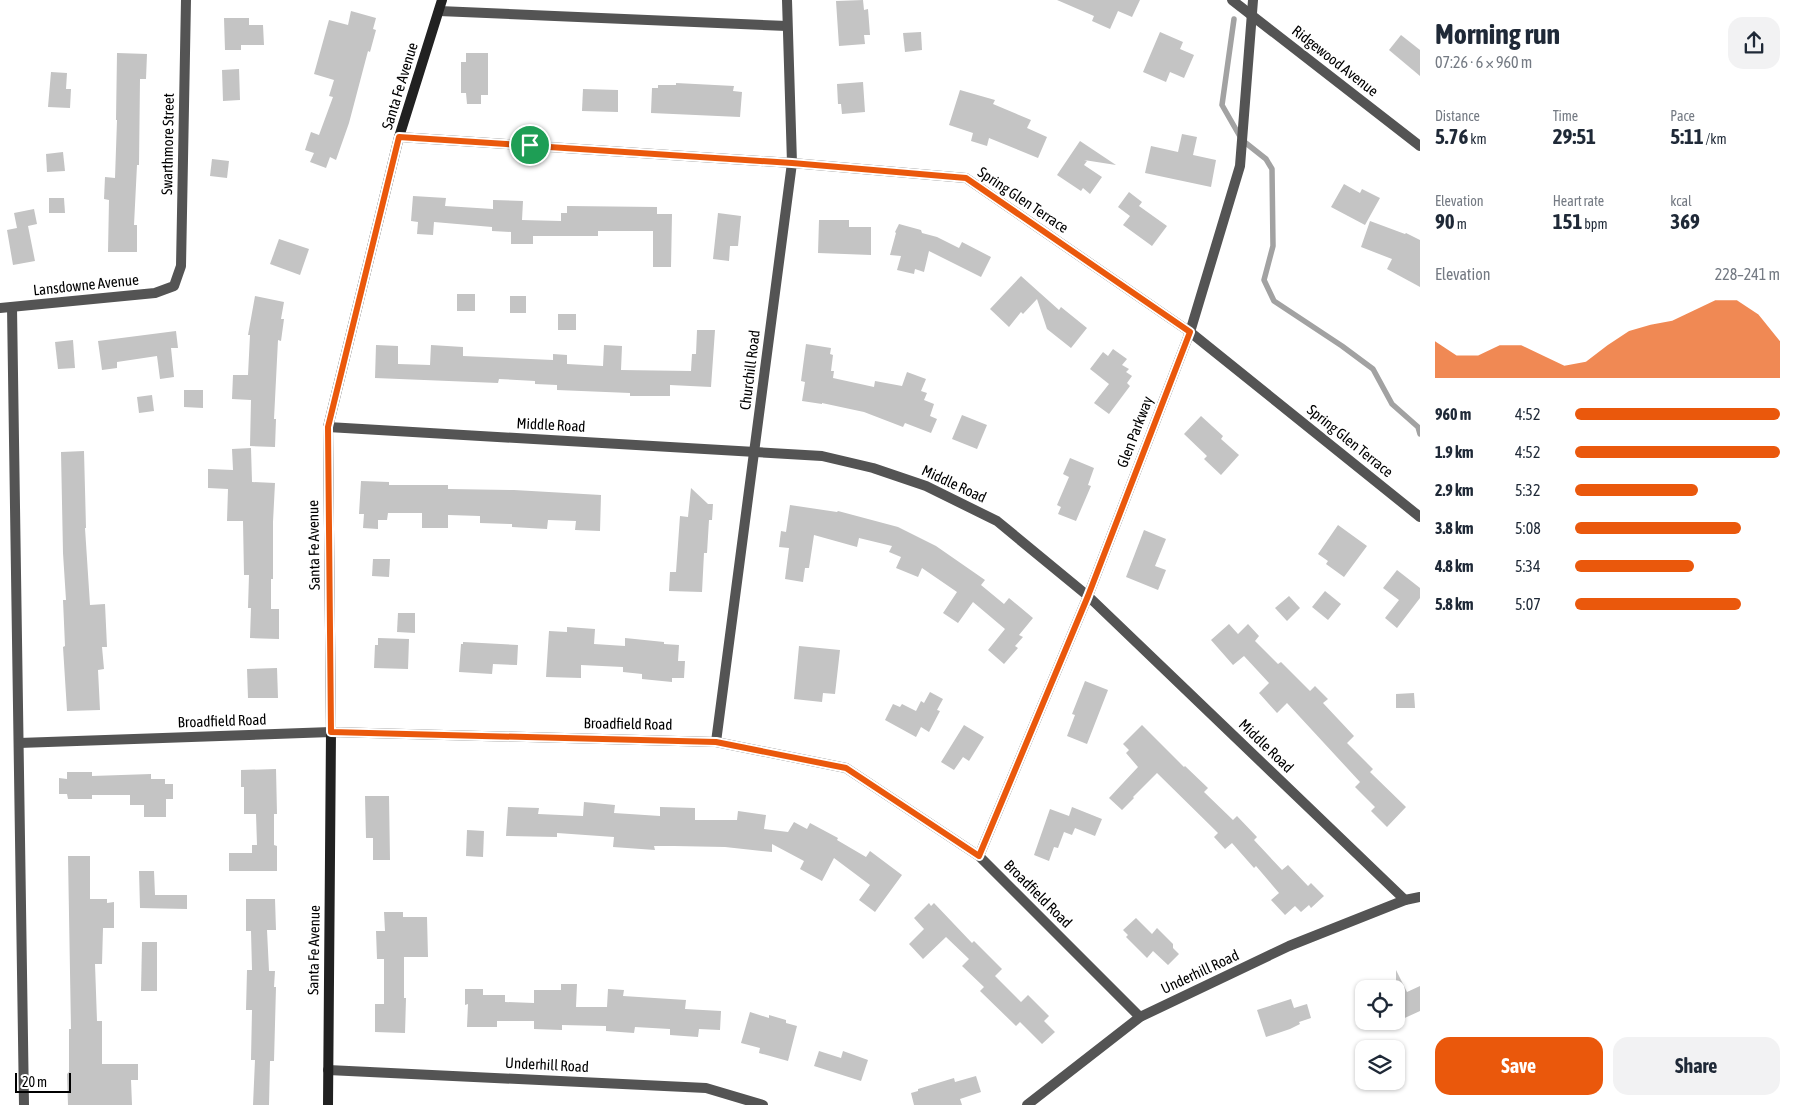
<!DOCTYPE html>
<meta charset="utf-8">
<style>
:root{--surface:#fff;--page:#f2f2f3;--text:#1f2937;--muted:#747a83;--accent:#ea580c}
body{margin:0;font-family:"Asap Condensed",sans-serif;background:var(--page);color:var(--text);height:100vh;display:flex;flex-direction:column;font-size:19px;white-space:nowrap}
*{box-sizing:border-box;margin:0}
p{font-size:16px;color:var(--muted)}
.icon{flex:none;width:28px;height:28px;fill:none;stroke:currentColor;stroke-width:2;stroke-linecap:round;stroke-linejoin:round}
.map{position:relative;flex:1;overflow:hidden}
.details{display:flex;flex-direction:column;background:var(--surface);width:375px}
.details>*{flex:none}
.tools{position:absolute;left:1355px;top:980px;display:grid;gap:10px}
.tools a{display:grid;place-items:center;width:50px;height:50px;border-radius:10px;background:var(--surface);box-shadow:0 1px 4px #0004;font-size:25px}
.scale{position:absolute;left:15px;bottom:12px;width:56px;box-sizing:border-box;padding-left:5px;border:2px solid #000;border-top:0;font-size:14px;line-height:18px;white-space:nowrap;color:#000;-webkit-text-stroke:4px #fff;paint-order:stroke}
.pin{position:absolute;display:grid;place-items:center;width:42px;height:42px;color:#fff;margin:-21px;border:2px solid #fff;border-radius:50%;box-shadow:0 1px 5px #0007}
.round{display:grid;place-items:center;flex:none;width:52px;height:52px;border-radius:15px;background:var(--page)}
.head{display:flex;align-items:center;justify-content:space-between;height:85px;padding:0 15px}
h1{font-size:28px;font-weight:700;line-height:38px}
.stats{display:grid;grid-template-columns:repeat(3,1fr);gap:8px;height:85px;padding:5px 15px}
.stats div{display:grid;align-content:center}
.stats b{font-size:21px;font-weight:700}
.stats small{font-size:14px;font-weight:400}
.stats p{font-size:14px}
.chart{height:140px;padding:10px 15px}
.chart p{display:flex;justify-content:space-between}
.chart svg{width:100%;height:90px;margin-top:5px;fill:var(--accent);opacity:.7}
.action{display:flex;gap:10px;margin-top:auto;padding:10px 15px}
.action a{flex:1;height:58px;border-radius:15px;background:var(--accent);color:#fff;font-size:20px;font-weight:700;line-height:58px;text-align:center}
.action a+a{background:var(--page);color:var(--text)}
ul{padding:0 15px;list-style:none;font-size:16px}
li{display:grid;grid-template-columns:80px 60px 1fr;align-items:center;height:38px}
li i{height:12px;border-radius:6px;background:var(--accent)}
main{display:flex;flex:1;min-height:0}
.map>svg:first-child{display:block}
</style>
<main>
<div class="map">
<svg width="1420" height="1105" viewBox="0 0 1420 1105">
<rect width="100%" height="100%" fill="#fff"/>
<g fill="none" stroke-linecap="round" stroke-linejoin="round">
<!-- stream -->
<path stroke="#a2a2a2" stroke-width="5.5" d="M1234,19L1222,105L1242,140L1266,159L1272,169L1273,246L1264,280L1274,301L1342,346L1373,369L1392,404L1418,427L1420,434"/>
</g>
<!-- building -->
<g fill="#c4c4c4">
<path d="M863,0L864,10L868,9L870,35H864L865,44L839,46L836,1Z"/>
<path d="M1057,0H1140L1132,17L1118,11L1110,29L1092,21L1094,16Z"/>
<path d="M351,11L376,18L373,29L376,30L370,52L368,51L349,123L336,160L330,157L326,168L310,162L314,153L305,150L311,132L319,135L333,97L329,96L334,80L314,74L329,20L348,25Z"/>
<path d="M224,18H249V25H263L264,45H241V50H225Z"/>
<path d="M921,32L922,50L905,52L903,33Z"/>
<path d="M1160,32L1183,42L1180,49L1194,55L1184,78L1170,72L1166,82L1143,72Z"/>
<path d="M1401,35L1420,50V76L1389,50Z"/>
<path d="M117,53L147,54L146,79H140L139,165H137L134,225H137V252H108L109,200L104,199L105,177L115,178L117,120H116Z"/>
<path d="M466,53H488V95H481V104H467L466,93H461V62H466Z"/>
<path d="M239,69L240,100L223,101L222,70Z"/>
<path d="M51,72L67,73L66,89H71L70,108L48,107Z"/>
<path d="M863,82L865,112L842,114L841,104H838L837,84Z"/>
<path d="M676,83L734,86L733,91L742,92L740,117L651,113L652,88H658V85H676Z"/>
<path d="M583,89L618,90V112L582,111Z"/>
<path d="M960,90L995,100L993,104L1031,120L1027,128L1047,137L1038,158L989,138L987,146L971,141L973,133L949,125Z"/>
<path d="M1182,134L1197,137L1193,155L1216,160L1211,187L1145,173L1151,146L1178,152Z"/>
<path d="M1080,141L1116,165L1084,160L1087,161L1084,165L1102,177L1090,194L1083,188L1081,191L1057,175Z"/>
<path d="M63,152L65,171L47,172L46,154Z"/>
<path d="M212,159L229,161L227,178L210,176Z"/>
<path d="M1344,184L1360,193L1362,189L1380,198L1365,225L1331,207Z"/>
<path d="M1129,192L1142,202L1139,206L1167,226L1152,246L1123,225L1130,216L1118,207Z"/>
<path d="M413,196L446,198L445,206L493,209V200L523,201L522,220L561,221V213H567V206L657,207V214H672L671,267H653V231H598V236H533V244H511V232L492,231V227L434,222L433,235L417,234L418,222L411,221Z"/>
<path d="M49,198H64L65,213H49Z"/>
<path d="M34,209L37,224L28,226L35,261L13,265L7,230L17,228L14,213Z"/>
<path d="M718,213L741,216L738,246H730L729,261L713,259Z"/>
<path d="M819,220H849V227H871V255L818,253Z"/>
<path d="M1370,221L1405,234L1406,233L1420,240V287L1387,269L1392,259L1361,247Z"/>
<path d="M899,224L921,230L922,233L937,237L959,248L962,242L991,257L981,277L929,251L924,272L915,269L914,274L897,270L901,256L890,255L896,233L895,232Z"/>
<path d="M279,239L309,249L300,275L270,264Z"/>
<path d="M1021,276L1059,310L1061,307L1087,328L1071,348L1047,329L1037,299L1023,314L1021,312L1009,327L990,309Z"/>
<rect x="457" y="294" width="18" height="17"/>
<path d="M255,296L284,302L281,319H284L281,341L278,340L274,419H276L275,447L250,446L251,400L232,399L233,375H248L250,335H248Z"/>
<rect x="510" y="296" width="16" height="17"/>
<rect x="558" y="314" width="18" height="16"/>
<path d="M697,330H715L711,387L670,385V396H630V393L557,390V385L535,384V381L499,379L498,383L375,378L376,345L398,346V364L430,365L431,345L463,347V356L553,360V354L567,355V364L603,366L604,345L622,346L621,370L691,371L692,354H696Z"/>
<path d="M176,331L178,348H171L174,377L160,379L157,356L117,362V368L102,370L98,341Z"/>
<path d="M73,340L75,368L58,369L55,342Z"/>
<path d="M806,344L831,348L830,354L833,355L831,371H834L833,378L874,387L875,381L902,386L907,372L926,379L921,391L927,393L924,400L934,404L930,416L937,419L931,433L905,423L903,427L864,412L822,403V404L802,401L805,382L801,381Z"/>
<path d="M1113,349L1127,359L1122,365L1129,369L1126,372L1132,376L1127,383L1130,386L1109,414L1094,403L1109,384L1090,369L1103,352L1108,356Z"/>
<path d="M184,390H203V408L184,407Z"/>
<path d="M152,395L154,411L139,413L137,397Z"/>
<path d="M962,415L987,425L977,449L952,439Z"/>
<path d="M1201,416L1223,436L1221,439L1239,455L1221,475L1204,459L1207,456L1184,434Z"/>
<path d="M251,448L252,482L275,483L273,522V579H271V609H279V639L250,638L251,608H248L249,575H244L243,521H227L228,489L208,488V469L233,470L232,449Z"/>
<path d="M84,451L86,528H85L90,605L105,604L107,647H102L104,669L98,670L100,710L67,711L63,647L65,646L63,600H66L63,553L61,452Z"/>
<path d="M1070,458L1094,468L1088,485L1091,486L1076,521L1058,514L1061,507L1057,505L1069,477L1063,474Z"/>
<path d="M361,481L389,482V485H448V489L514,490L601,495L600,531L575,530L576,521L548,520L547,529L512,527V524L480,523V516L448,515V528H422V513H388L387,520H378V529L363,528L364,514H359Z"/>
<path d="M691,488L708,504H713L712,520H709L707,553H704L702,592L669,591L670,572H676L680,516L688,517Z"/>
<path d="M790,505L837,512L838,511L898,527L936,546L985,580L981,585L1004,604L1009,598L1033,618L1019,635L1023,637L1015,646L1018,648L1004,664L988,650L1005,629L973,602L958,623L943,613L957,592L922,568L918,577L896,568L901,557L889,552L892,546L859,538L857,547L814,535L809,568H805L803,582L785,579L789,548L779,547L781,531L786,532Z"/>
<path d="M1338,525L1367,546L1344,577L1326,564L1328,561L1318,554Z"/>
<path d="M1144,530L1166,539L1155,566L1166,570L1158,590L1126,577Z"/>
<path d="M373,559H390L389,577L372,576Z"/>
<path d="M1397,570L1420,588V598L1397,628L1385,618L1399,600L1383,588Z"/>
<path d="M1325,591L1341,604L1328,620L1312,607Z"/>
<path d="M1289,596L1300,608L1287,621L1275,608Z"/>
<path d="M398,613H415V633L397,632Z"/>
<path d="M1229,624L1238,634L1248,624L1259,636L1255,641L1278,664L1281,662L1310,691L1315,686L1328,699L1323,703L1354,736L1347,743L1373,769L1370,772L1406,807L1387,827L1371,811L1375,807L1355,787L1360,782L1287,703L1277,713L1259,693L1269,683L1244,656L1233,665L1211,640Z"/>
<path d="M567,627L595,629L594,644L625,646V638L664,642V644L679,645L678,661H685L684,678H672V682L642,679V674L623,672V667L581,665V678L546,677L549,631L567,632Z"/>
<path d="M378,638L409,639L408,669L374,668L375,645H378Z"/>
<path d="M463,642L518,645L517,665L493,664L492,674L459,672L461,644H463Z"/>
<path d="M799,646L840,650L835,694L823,693L822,702L794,699Z"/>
<path d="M277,668L278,698H248L247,669Z"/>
<path d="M1085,681L1108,690L1087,744L1067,736L1075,715L1072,714Z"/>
<path d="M930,692L943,699L937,710L940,711L929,732L921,727L916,737L885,720L893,704L900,707L902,704L916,711L921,701L924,703Z"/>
<path d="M1414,693L1415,708H1396V694Z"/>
<path d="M964,725L984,737L969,761L963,757L954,770L941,762Z"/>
<path d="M1142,725L1184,767L1185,766L1208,788L1204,792L1233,820L1237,816L1257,837L1254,840L1282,870L1288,865L1308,886L1311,883L1324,896L1311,908L1309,905L1301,912L1295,906L1285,915L1271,900L1279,893L1256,866L1254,868L1232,843L1225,849L1214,837L1218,833L1157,773L1133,797L1134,798L1122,810L1109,798L1138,767L1126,753L1129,750L1123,744Z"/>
<path d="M276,769L277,814H274V845L277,846V871H229V853H252V845H257L256,814H244V787H241V770Z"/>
<path d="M67,772H92V776L151,774V779H165V784H173V799H166V817H144V805H130V795H92V799H68L67,794H59V778L67,779Z"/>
<path d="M365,796H389L390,860H373V838H366Z"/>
<path d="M584,802L615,805L614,813L660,816V807L695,808V820H737L738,811L766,815L764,829L788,832L794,822L807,829L810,823L838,838L837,840L866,857L870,851L902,875L875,912L859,900L870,885L834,858L822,881L800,869L804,861L772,844V852L725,847L674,846H654L655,850L613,847L614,837L557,833V837L506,836L508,807L539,808L538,814L583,816Z"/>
<path d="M1072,807L1102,819L1095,836L1075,828L1072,835L1064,832L1058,848L1054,847L1049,861L1034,855L1050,809L1069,816Z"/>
<path d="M467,830L484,831L483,857L466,856Z"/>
<path d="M68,856H90V899H107V903L114,902V928H103L102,964H95L97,1021H102V1064H138V1080H131L132,1105H68L67,1074L69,1072V1029H71Z"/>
<path d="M139,871H154L155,895H187V909L140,908Z"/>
<path d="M246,899H275L276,930H267L269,971H275L274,987H276L274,1061H270L269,1105H253L255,1060H251L252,1010H246L247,970H252L251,931H246Z"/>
<path d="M929,903L931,906L934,903L972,943L974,941L1002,969L995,976L1021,1002L1028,995L1049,1016L1044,1021L1055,1032L1042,1044L1020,1022L1016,1026L980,991L984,987L962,966L969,959L946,937L923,959L909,944L924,929L914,918Z"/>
<path d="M384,912H403V917H427L428,957H404V998H406L405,1033L375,1032V1004H384V959H377L376,931H385Z"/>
<path d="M1136,918L1152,934L1157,928L1173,944V948L1179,954L1168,965L1153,951L1147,958L1126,937L1128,935L1123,930Z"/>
<path d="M142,942H157V991H141Z"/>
<path d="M1396,970L1407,992L1420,986V1011L1396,1022Z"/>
<path d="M561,984H577L576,1007H607L608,989L624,990L623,996L686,1000L685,1009L721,1011L720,1030L699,1029L698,1037L670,1035V1029L635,1027L634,1033L606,1031V1026L562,1025V1030L534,1029V1021H497V1027H467L468,1004L465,1005V989H483V995H505V1002L534,1003V990H561Z"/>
<path d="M1291,999L1294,1008L1307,1004L1311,1018L1299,1022L1300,1024L1290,1029L1266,1037L1257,1010Z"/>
<path d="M750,1012L769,1018V1015L786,1020V1023L797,1026L788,1061L759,1053L760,1048L741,1043Z"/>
<path d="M819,1051L841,1058L843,1051L868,1060L861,1081L814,1066Z"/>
<path d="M976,1076L981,1092L960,1099L962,1105H914L911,1093L918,1091V1089L954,1078L955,1082Z"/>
</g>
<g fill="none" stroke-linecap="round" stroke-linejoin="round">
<!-- lane -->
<path stroke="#545454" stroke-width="10" d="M439,11L787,26"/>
<!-- street -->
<g stroke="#545454" stroke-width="10">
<path d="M1232,0L1420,146"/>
<path d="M399,137L792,163L966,178L1190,332L1420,517"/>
<path d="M12,307L24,1105"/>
<path d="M0,308L155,293L174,286L181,266L186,0"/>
<path d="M328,427L822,456L873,468L926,486L997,521L1088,596L1405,900L1420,897"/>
<path d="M716,742L792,163L787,0"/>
<path d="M19,743L331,732L716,742L846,768L979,856L1140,1017"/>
<path d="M979,856L1088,596L1190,332L1240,166L1253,0"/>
<path d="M328,1070L706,1088L763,1105"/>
<path d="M1027,1105L1140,1017L1289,946L1405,900"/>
</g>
<!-- secondary -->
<path stroke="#212121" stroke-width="10" d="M328,1105L331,732L328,427L399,137L442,0"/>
</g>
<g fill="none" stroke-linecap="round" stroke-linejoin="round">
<!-- route casing -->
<g stroke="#fff" stroke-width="10">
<path id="route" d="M399,137L792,163L966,178L1190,332L1088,596L979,856L846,768L716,742L331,732L328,427Z"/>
</g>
<!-- route -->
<use href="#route" stroke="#ea580c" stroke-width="6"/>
</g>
<g text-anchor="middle" stroke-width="4" stroke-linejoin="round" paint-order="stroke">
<!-- street labels -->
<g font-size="15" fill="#000" stroke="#fff">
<text transform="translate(1335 61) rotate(38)" y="5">Ridgewood Avenue</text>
<text transform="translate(400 86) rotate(-73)" y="5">Santa Fe Avenue</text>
<text transform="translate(168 144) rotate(-89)" y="5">Swarthmore Street</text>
<text transform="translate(1023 200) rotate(34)" y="5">Spring Glen Terrace</text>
<text transform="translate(86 285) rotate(-6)" y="5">Lansdowne Avenue</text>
<text transform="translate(750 370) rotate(-83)" y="5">Churchill Road</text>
<text transform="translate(551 425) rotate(3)" y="5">Middle Road</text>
<text transform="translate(1135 432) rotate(-69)" y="5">Glen Parkway</text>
<text transform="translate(1350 441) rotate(39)" y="5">Spring Glen Terrace</text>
<text transform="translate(954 484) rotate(25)" y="5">Middle Road</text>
<text transform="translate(314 545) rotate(-91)" y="5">Santa Fe Avenue</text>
<text transform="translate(222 721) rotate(-2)" y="5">Broadfield Road</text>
<text transform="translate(628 724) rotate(1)" y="5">Broadfield Road</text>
<text transform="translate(1266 746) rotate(44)" y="5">Middle Road</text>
<text transform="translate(1038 894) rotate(45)" y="5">Broadfield Road</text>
<text transform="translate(314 950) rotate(-89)" y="5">Santa Fe Avenue</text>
<text transform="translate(1200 972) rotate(-25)" y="5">Underhill Road</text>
<text transform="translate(547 1065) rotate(3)" y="5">Underhill Road</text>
</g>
</g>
</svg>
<div class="tools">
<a><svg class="icon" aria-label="locate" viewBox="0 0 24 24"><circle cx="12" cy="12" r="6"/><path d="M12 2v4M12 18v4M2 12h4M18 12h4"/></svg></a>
<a><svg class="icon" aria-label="layers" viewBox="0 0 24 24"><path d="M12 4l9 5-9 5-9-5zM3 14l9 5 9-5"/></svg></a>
</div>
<div class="scale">20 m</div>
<div class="pin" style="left:530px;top:145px;background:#1e9e55"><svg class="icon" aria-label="arrive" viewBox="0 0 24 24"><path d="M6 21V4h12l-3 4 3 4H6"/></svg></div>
</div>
<section class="details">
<div class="head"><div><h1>Morning run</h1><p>07:26 · 6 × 960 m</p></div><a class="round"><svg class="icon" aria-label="share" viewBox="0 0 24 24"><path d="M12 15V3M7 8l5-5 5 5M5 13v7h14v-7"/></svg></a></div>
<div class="stats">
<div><p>Distance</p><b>5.76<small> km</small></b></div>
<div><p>Time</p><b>29:51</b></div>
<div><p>Pace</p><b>5:11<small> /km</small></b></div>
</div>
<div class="stats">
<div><p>Elevation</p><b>90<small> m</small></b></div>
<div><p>Heart rate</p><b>151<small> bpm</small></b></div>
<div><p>kcal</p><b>369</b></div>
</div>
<div class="chart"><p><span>Elevation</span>228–241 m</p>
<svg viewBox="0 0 160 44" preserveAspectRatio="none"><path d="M0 44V26L10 33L20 33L30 28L40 28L50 33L60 38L70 36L80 28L90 21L100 18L110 16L120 11L130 6L140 6L150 13L160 26V44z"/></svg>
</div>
<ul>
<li><b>960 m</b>4:52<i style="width:100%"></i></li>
<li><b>1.9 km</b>4:52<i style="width:100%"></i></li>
<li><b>2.9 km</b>5:32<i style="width:60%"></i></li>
<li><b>3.8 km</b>5:08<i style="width:81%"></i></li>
<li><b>4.8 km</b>5:34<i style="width:58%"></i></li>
<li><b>5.8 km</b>5:07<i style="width:81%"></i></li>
</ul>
<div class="action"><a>Save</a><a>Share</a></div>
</section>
</main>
